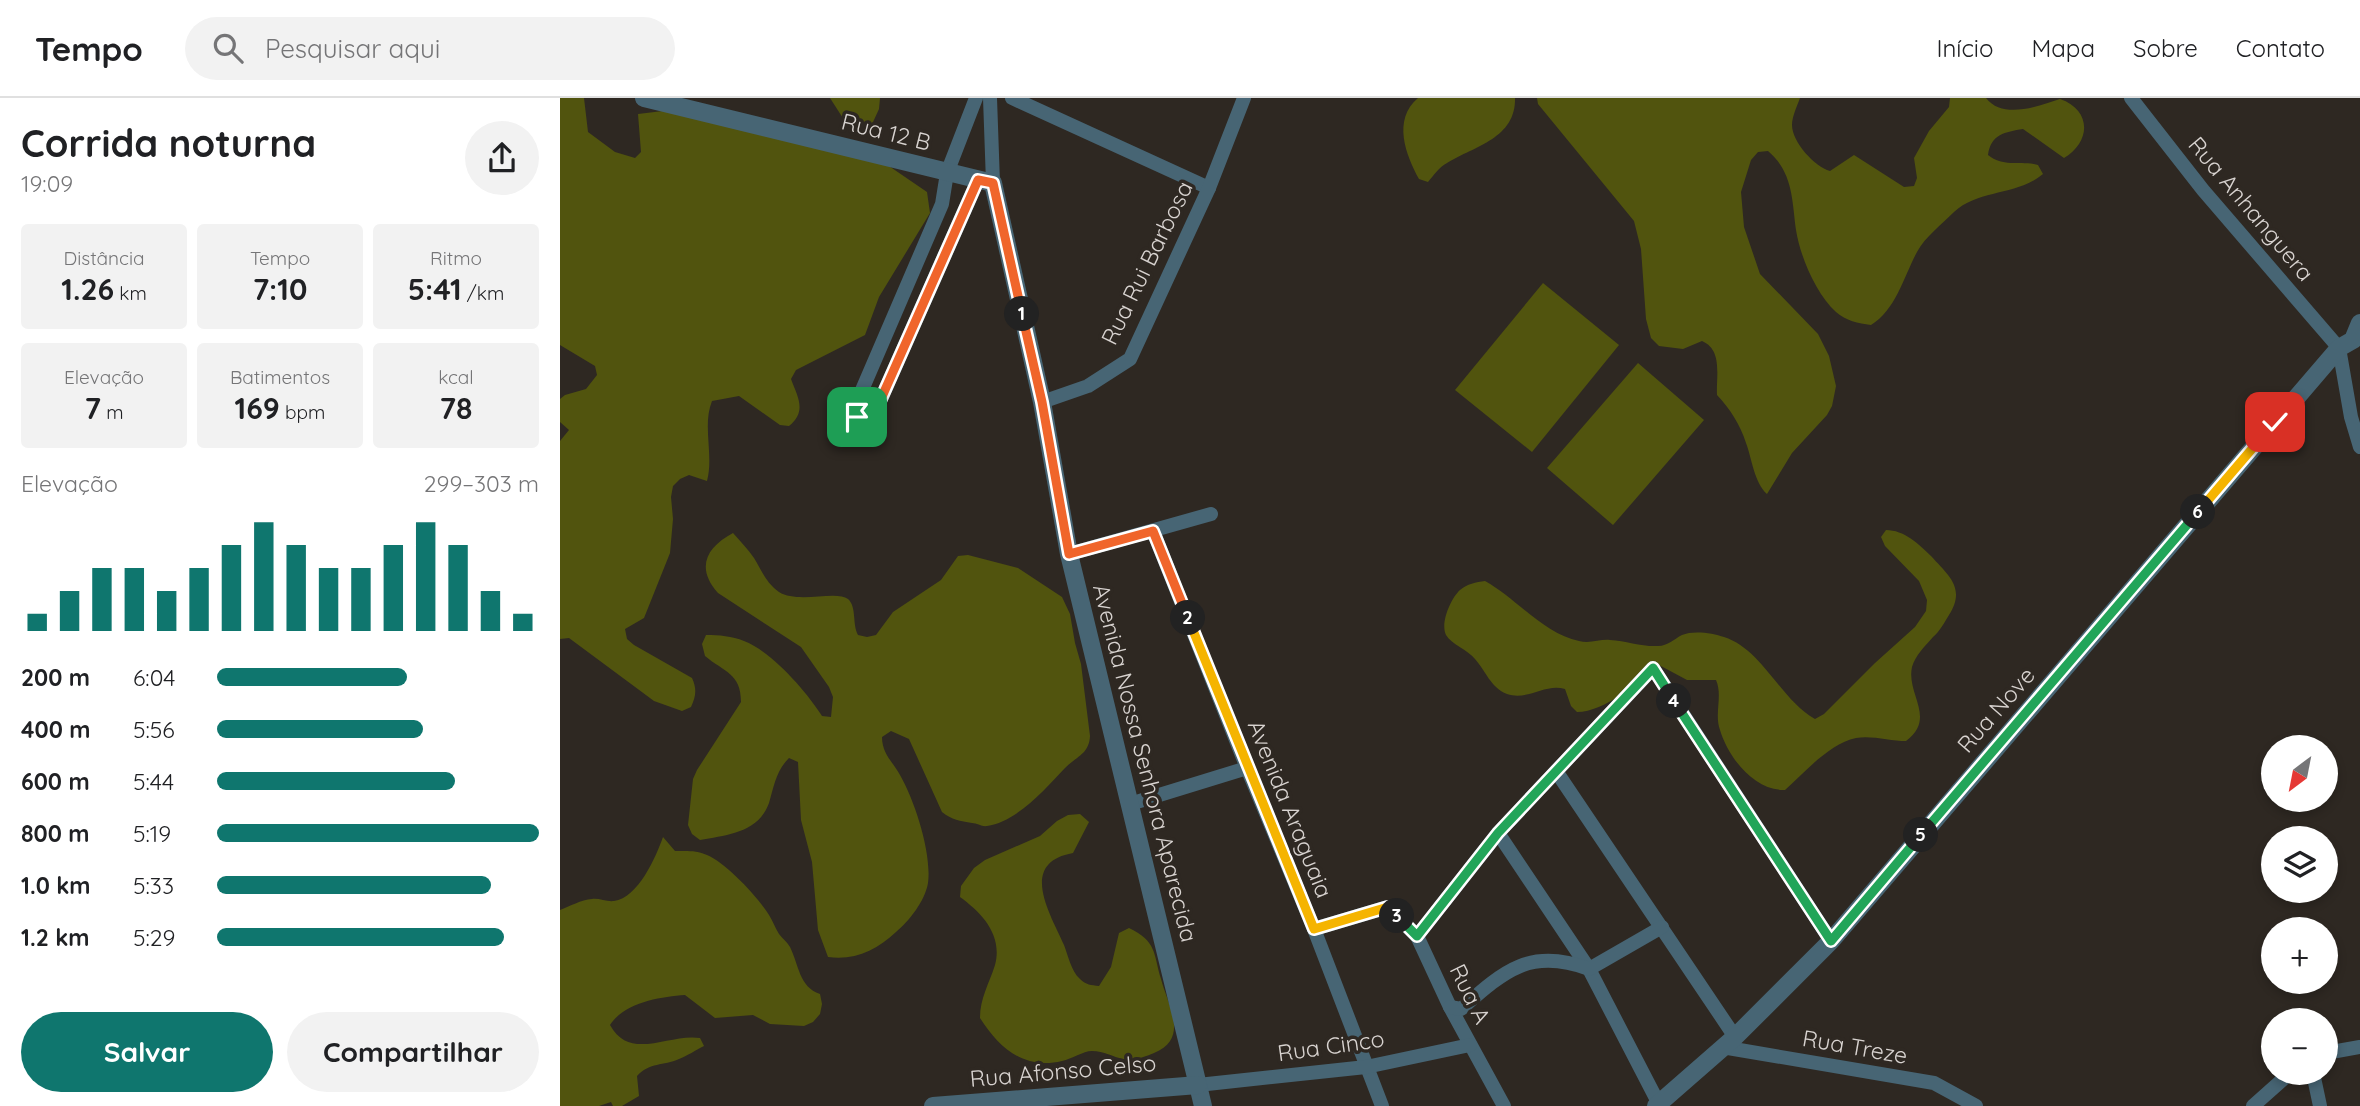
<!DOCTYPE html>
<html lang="pt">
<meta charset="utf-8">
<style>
:root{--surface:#fff;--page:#f2f2f2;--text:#202124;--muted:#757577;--line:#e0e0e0;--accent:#0f766e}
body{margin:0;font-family:Quicksand,sans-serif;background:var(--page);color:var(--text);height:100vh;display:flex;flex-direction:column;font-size:26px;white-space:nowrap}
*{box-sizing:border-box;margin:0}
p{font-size:23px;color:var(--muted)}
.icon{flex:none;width:38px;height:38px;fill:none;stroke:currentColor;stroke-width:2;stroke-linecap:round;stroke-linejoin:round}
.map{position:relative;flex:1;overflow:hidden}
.side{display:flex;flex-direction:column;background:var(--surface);width:560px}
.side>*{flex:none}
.needle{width:46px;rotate:212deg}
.fabs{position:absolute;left:1701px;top:637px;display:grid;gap:14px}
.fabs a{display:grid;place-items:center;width:77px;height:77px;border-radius:50%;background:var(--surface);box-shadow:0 4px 10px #0003;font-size:35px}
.pin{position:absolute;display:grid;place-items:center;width:60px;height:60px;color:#fff;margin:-30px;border-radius:14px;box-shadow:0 4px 10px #0006}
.km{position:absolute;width:35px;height:35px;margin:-18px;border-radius:50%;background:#222;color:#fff;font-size:19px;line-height:35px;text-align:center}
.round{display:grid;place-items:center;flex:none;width:74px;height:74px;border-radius:37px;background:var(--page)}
.overview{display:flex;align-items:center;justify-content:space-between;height:119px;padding:0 21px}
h1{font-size:38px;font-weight:800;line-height:52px}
.stats{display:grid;grid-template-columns:repeat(3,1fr);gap:10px;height:119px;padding:7px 21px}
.stats div{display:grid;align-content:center;border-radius:7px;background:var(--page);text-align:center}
.stats b{font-size:30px;font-weight:800}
.stats small{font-size:19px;font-weight:400}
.stats p{font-size:19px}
.chart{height:196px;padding:14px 21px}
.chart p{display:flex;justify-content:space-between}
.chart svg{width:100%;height:126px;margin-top:7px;stroke:var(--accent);stroke-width:6}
.action{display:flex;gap:14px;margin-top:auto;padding:14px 21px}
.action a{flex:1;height:80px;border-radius:42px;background:var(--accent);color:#fff;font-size:28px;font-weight:800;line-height:80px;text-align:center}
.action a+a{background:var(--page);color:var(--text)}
ul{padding:0 21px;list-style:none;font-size:23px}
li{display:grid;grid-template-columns:112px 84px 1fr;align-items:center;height:52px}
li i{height:18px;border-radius:9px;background:var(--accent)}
header{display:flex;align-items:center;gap:42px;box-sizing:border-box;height:98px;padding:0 35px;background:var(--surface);border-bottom:2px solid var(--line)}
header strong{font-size:33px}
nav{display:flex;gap:38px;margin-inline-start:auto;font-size:24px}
.search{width:490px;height:63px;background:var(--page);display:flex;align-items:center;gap:18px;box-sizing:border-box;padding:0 24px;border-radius:38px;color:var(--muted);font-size:26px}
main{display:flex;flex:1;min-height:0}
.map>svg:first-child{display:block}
</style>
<header>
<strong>Tempo</strong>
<div class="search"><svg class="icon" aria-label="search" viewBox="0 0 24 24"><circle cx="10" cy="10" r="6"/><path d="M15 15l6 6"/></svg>Pesquisar aqui</div>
<nav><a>Início</a><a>Mapa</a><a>Sobre</a><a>Contato</a></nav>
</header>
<main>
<section class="side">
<div class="overview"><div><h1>Corrida noturna</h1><p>19:09</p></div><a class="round"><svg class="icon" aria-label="share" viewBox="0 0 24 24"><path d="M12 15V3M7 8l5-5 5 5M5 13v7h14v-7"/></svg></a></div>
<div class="stats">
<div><p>Distância</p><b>1.26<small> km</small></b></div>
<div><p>Tempo</p><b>7:10</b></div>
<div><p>Ritmo</p><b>5:41<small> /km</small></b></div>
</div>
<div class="stats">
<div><p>Elevação</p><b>7<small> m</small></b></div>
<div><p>Batimentos</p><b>169<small> bpm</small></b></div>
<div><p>kcal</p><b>78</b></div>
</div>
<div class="chart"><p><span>Elevação</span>299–303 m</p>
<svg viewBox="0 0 160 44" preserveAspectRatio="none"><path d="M5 44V38M15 44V30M25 44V22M35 44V22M45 44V30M55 44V22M65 44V14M75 44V6M85 44V14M95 44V22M105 44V22M115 44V14M125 44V6M135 44V14M145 44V30M155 44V38"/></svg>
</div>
<ul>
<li><b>200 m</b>6:04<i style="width:59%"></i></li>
<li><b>400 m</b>5:56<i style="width:64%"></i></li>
<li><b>600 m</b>5:44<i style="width:74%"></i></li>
<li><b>800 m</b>5:19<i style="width:100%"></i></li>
<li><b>1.0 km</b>5:33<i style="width:85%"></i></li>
<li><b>1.2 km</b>5:29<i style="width:89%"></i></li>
</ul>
<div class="action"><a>Salvar</a><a>Compartilhar</a></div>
</section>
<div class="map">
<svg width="1800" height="1008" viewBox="0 0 1800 1008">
<rect width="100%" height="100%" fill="#2e2822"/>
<!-- green -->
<g fill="#51540e">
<path d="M0,0H24L28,34L55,54L75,60L81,54L78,16L111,12L326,66L367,94L370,115L319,199L305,237L236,272L231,281C238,300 247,313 229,328L220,327L179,298L152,303C142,328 154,357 147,383L129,377L120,381L113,388L111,399L113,421L110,455L84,520L65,531L67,541L74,547L132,580C137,591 136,598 131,609L122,613L94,603L9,540L0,541V343L9,332L0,324V301L5,297L26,291L37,277L35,268L0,247Z"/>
<path d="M270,0H320L319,11L308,35L300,38L288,28Z"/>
<path d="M858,0H955C956,40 915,48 887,65C879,69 874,77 868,84L859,81C846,57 832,22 858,0Z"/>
<path d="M977,0H1240C1237,8 1232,19 1232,27C1232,44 1255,69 1270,73L1294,57L1344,89L1354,88L1357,80L1354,60L1369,33L1389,9L1390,0H1426C1443,22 1479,8 1500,1C1532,12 1531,44 1504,60L1463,31C1445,34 1431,36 1428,57C1444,70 1460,62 1478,67L1483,76C1457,98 1419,91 1394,114C1382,126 1365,139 1357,154C1344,178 1336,212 1311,227C1298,225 1286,223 1276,214C1256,196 1240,158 1236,132C1232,102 1233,74 1208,53L1198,54L1191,62L1181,94L1184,129L1200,176L1258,236L1269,258L1276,288L1272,308L1267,317L1232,355L1207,396C1194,384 1192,361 1186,345C1180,326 1170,311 1157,297C1156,278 1163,252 1142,243L1123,251L1099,248L1091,240L1086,221L1081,151L1074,123L978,6Z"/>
<path d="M983,185L1059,247L972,354L895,292Z"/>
<path d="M1078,265L1144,322L1053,427L987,370Z"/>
<path d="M1326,432C1344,432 1359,446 1371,458C1389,478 1406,490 1389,517C1384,525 1380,533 1373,539C1365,548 1355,558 1352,569C1346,596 1377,620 1346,643C1331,643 1311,637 1296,640C1269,646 1245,674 1225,692C1194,693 1168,659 1160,632C1154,616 1163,598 1156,582H1127L1099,567C1079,584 1045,614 1017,614L1011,608L1005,591C985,585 968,603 947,596C931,590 925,572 915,561C908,552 891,546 886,537C880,525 891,500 900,492C907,486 916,484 925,483C956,500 984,536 1019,543C1030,546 1040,541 1050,542C1066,543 1083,549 1098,548C1108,548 1114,541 1122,537C1133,532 1153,535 1164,539C1202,551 1220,601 1255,621L1264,616L1315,565L1355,529L1366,513L1367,502L1359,483L1325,448L1321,439Z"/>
<path d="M173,435C180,443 188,451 194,460C202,473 206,485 219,494C238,506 276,492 288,501C297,509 292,526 298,537L307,539L316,537L333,514L381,482L398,458L408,457L458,470L502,499L510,516L515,545L521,566L530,638C529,656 517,658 505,670C486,690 457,724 427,728C422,729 417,725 412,725C400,723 392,722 382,714L349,641L331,633L322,639C322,656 333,664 340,677C355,703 372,756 368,785C365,803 349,823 336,834C317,852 294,863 268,859L258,832L252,764L241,722L238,664L229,660C216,673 214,688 209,705C198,735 167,737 140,742L132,736L128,727L133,681L137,672L181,604C181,575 164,574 145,558L142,546L146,537C159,537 172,538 184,543C211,553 247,594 262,618L271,619L273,599L269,589L241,549L158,495C135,469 147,449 173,435Z"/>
<path d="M520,716L529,724L513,755C458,765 490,815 504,847C508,857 511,873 520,881C526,887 531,887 539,888L551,869L559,835L569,830C597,844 593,854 601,881C608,908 630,940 594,955C584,959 574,963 563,961C553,959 544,953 532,953C523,953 512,961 502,963C464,972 439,950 420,920C420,900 429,886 435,867C443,837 422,815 400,799L401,788L414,770L425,762L480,738L497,723L508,717Z"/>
<path d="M103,739L115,753C126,753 137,752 147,757C166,765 198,799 209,817C213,823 215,830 219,836C223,841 227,844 230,849C239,867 239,889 260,896L262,906L260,916L253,924L244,928L210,926L193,917L155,920L125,897C100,899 65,904 50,927C70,964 109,935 140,940L144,948C136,952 127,958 119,961C103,968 90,964 77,978L79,998L62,1008H53L51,1004L39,1008H0V812C10,808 21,802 32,801C39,800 47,804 54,803C78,800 96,759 103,739Z"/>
</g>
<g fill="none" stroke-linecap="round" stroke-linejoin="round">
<!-- minor -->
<g stroke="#476574" stroke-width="14">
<path d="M416,0L387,75L382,106L296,306L297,319L302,322L313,319L418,82"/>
<path d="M430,0L433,85"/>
<path d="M452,0L649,90"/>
<path d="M1571,0L1643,92L1779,250L1791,319L1800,349"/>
<path d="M482,304L528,288L570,261L649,90L684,0"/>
<path d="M593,433L687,670L754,831L822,1008"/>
<path d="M509,456L651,416"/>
<path d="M996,673L1175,939"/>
<path d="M570,706L687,670"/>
<path d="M938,735L1029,871L1100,1008"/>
<path d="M754,831L828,809L857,838L890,909L944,1008"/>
<path d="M857,838L938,735L1093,570L1271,843"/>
<path d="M890,909L901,911C944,873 970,849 1029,871L1102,829"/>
<path d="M1162,949L1374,985L1416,1008"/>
<path d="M1766,955L1800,949"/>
<path d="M1753,975L1760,1008"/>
<path d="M638,987L806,969L910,947"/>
<path d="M1693,1008L1730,975"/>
</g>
<!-- tertiary -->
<g stroke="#476574" stroke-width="18">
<path d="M84,0L433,85L482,304L509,456L643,1008"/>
<path d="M373,1008L638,987"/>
<path d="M1096,1008L1175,939L1271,843L1779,250L1793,242L1800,225"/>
</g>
</g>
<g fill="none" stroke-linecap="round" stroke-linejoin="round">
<!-- split-1 casing -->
<g stroke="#fff" stroke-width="14">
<path id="split-1" d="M297,319L306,323L313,319L418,82L433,85L462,216"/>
</g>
<!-- split-2 casing -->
<g stroke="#fff" stroke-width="14">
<path id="split-2" d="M462,216L482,304L509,456L593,433L628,520"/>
</g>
<!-- split-3 casing -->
<g stroke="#fff" stroke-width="14">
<path id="split-3" d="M628,520L754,831L828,809L837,818"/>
</g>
<!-- split-4 casing -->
<g stroke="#fff" stroke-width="14">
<path id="split-4" d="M837,818L857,838L938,735L1093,570L1114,603"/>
</g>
<!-- split-5 casing -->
<g stroke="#fff" stroke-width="14">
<path id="split-5" d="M1114,603L1271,843L1361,737"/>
</g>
<!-- split-6 casing -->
<g stroke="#fff" stroke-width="14">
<path id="split-6" d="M1361,737L1638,414"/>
</g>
<!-- split-7 casing -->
<g stroke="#fff" stroke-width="14">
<path id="split-7" d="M1638,414L1715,324"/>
</g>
<!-- split-1 -->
<use href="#split-1" stroke="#f0652b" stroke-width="9"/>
<!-- split-2 -->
<use href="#split-2" stroke="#f0652b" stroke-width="9"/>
<!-- split-3 -->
<use href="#split-3" stroke="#f5b400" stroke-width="9"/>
<!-- split-4 -->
<use href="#split-4" stroke="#22a559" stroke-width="9"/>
<!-- split-5 -->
<use href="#split-5" stroke="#22a559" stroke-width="9"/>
<!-- split-6 -->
<use href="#split-6" stroke="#22a559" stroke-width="9"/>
<!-- split-7 -->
<use href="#split-7" stroke="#f5b400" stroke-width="9"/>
</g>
<g text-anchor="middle" stroke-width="7" stroke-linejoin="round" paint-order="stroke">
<!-- street labels -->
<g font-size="23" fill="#d8d3d0" stroke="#2e2822">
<text transform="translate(326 34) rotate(14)" y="8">Rua 12 B</text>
<text transform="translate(1691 111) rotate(50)" y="8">Rua Anhanguera</text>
<text transform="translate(587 165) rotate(-64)" y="8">Rua Rui Barbosa</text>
<text transform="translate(1436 612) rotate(-49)" y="8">Rua Nove</text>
<text transform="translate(585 665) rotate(76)" y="8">Avenida Nossa Senhora Aparecida</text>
<text transform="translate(730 711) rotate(68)" y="8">Avenida Araguaia</text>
<text transform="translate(910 896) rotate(64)" y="8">Rua A</text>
<text transform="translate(771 948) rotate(-8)" y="8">Rua Cinco</text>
<text transform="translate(1295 949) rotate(10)" y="8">Rua Treze</text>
<text transform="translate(503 973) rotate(-5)" y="8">Rua Afonso Celso</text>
</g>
</g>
</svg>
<div class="fabs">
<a><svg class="needle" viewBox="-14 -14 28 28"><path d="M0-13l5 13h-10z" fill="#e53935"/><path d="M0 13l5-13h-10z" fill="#757577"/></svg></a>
<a><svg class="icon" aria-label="layers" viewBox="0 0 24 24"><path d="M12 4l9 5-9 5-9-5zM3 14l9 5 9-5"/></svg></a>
<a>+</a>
<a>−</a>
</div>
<div class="pin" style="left:297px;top:319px;background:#1e9e55"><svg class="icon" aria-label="arrive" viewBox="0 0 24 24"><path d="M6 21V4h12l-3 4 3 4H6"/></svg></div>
<div class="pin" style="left:1715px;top:324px;background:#d93025"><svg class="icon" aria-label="check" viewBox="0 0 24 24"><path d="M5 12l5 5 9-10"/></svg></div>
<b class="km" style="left:462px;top:216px">1</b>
<b class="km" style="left:628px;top:520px">2</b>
<b class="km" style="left:837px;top:818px">3</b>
<b class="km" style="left:1114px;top:603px">4</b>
<b class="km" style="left:1361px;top:737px">5</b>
<b class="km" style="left:1638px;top:414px">6</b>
</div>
</main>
